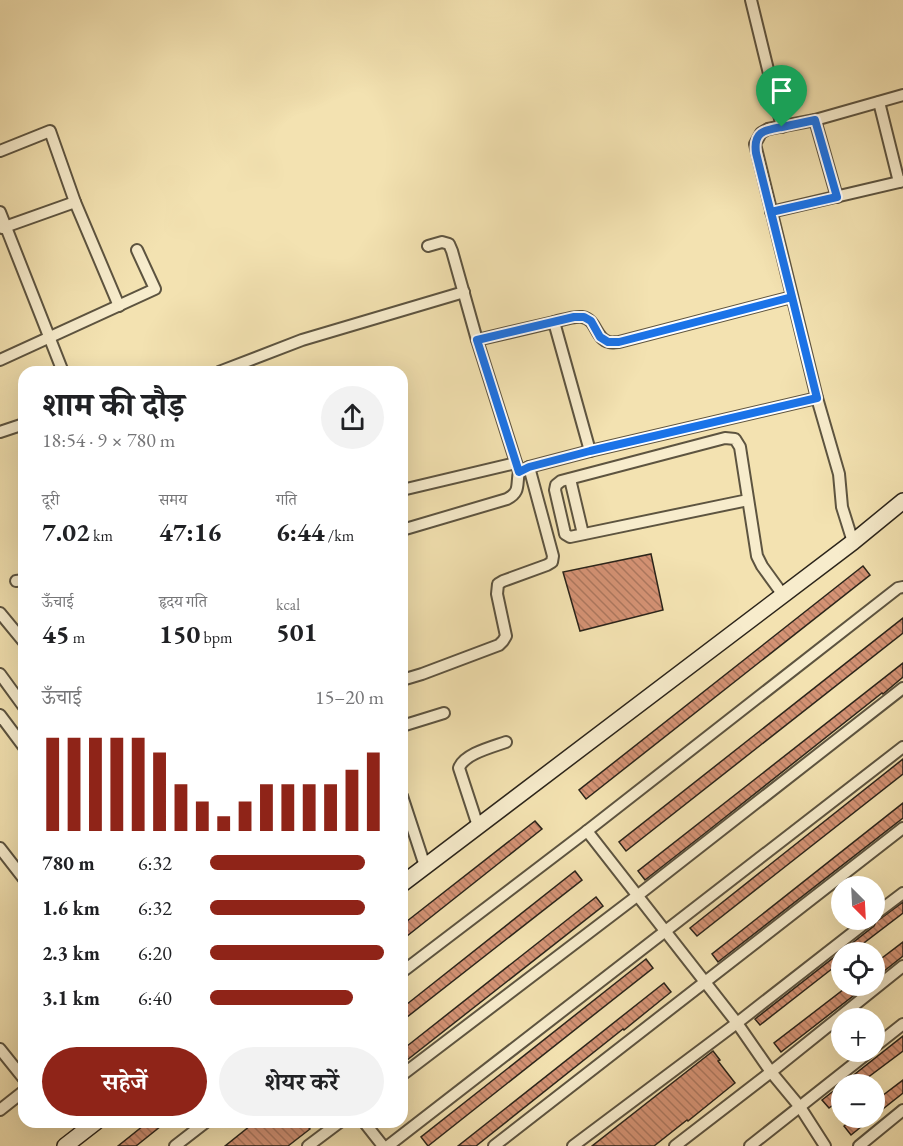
<!DOCTYPE html>
<html lang="hi">
<meta charset="utf-8">
<style>
:root{--surface:#fff;--page:#f2f2f2;--text:#202124;--muted:#757577;--accent:#8f2418}
body{margin:0;font-family:"EB Garamond","Noto Serif Devanagari",serif;background:var(--page);color:var(--text);height:100vh;display:flex;flex-direction:column;font-size:22px;white-space:nowrap}
*{box-sizing:border-box;margin:0}
p{font-size:20px;color:var(--muted)}
.icon{flex:none;width:33px;height:33px;fill:none;stroke:currentColor;stroke-width:2;stroke-linecap:round;stroke-linejoin:round}
.map{position:relative;flex:1;overflow:hidden}
.panel{position:absolute;left:18px;top:366px;width:390px;height:762px;display:flex;flex-direction:column;background:var(--surface);border-radius:18px;box-shadow:0 6px 24px #0002}
.panel>*{flex:none}
.needle{width:39px;rotate:156deg}
.fabs{position:absolute;left:831px;top:876px;display:grid;gap:12px}
.fabs a{display:grid;place-items:center;width:54px;height:54px;border-radius:50%;background:var(--surface);box-shadow:0 6px 24px #0002;font-size:30px}
.pin{position:absolute;display:grid;place-items:center;width:51px;height:51px;color:#fff;margin:-62px -26px;border-radius:50% 50% 50% 0;rotate:-45deg;box-shadow:0 0 6px #0007}
.pin .icon{rotate:45deg}
.round{display:grid;place-items:center;flex:none;width:63px;height:63px;border-radius:32px;background:var(--page)}
.overview{display:flex;align-items:center;justify-content:space-between;height:102px;padding:0 24px}
h1{font-size:33px;font-weight:700;line-height:45px}
.metrics{display:grid;grid-template-columns:repeat(3,1fr);gap:9px;height:102px;padding:6px 24px}
.metrics div{display:grid;align-content:center}
.metrics b{font-size:26px;font-weight:700}
.metrics small{font-size:16px;font-weight:400}
.metrics p{font-size:16px}
.chart{height:168px;padding:12px 24px}
.chart p{display:flex;justify-content:space-between}
.chart svg{width:100%;height:108px;margin-top:6px;stroke:var(--accent);stroke-width:6}
.cta{display:flex;gap:12px;margin-top:auto;padding:12px 24px}
.cta a{flex:1;height:69px;border-radius:36px;background:var(--accent);color:#fff;font-size:24px;font-weight:700;line-height:69px;text-align:center}
.cta a+a{background:var(--page);color:var(--text)}
ul{padding:0 24px;list-style:none;font-size:20px}
li{display:grid;grid-template-columns:96px 72px 1fr;align-items:center;height:45px}
li i{height:15px;border-radius:8px;background:var(--accent)}
.map>svg:first-child{display:block}
</style>
<div class="map">
<svg width="903" height="1146" viewBox="0 0 903 1146">
<defs>
<pattern id="building-back-hatch" width="6" height="6" patternUnits="userSpaceOnUse" patternTransform="scale(1.5)"><rect width="6" height="6" fill="#d49274"/><path d="M-1 5l2 2M0 0l6 6M5-1l2 2" fill="none" stroke="#ac775e"/></pattern>
</defs>
<rect width="100%" height="100%" fill="#f3e2b1"/>
<filter id="stains"><feTurbulence type="fractalNoise" baseFrequency=".00333" numOctaves="4"/><feColorMatrix values="0 0 0 0 .2 0 0 0 0 .09 0 0 0 0 .02 0 0 0 .5 -.17"/></filter>
<radialGradient id="worn" r=".72"><stop offset=".6" stop-color="#630" stop-opacity="0"/><stop offset="1" stop-color="#630" stop-opacity=".3"/></radialGradient>
<!-- building -->
<g fill="url(#building-back-hatch)" stroke="#2b241a" stroke-width="1.5">
<path d="M651,554L663,610L580,631L563,572Z"/>
<path d="M863,566L870,575L586,799L579,790Z"/>
<path d="M903,618V633L626,851L619,842Z"/>
<path d="M903,663V677L883,694L882,693L704,834L645,880L638,871Z"/>
<path d="M903,759V774L697,936L690,928Z"/>
<path d="M903,803V818L718,962L712,954Z"/>
<path d="M535,821L542,829L402,940V925Z"/>
<path d="M575,871L582,880L402,1021V1008Z"/>
<path d="M596,897L603,906L402,1064V1050Z"/>
<path d="M903,902V913L852,952H842V961L760,1025L755,1019L874,926L876,922Z"/>
<path d="M903,942V956L874,979V964Z"/>
<path d="M646,959L653,968L428,1146L421,1137Z"/>
<path d="M664,983L671,992L624,1030L623,1029L476,1146H458Z"/>
<path d="M848,986H866L781,1052L774,1043Z"/>
<path d="M903,1036V1051L859,1084H842V1098L829,1108L822,1100Z"/>
<path d="M713,1051L720,1060L718,1061L735,1083L688,1121L687,1120L654,1146H592Z"/>
<path d="M903,1080V1093L874,1116V1102Z"/>
<path d="M854,1118H872L851,1135L844,1126Z"/>
<path d="M148,1122H166L136,1146H118Z"/>
<path d="M255,1122H304L310,1129L288,1146H225Z"/>
</g>
<g fill="none" stroke-linecap="round" stroke-linejoin="round">
<!-- street casing -->
<g stroke="#5d5440" stroke-width="14">
<g id="street">
<path d="M751,0L782,127"/>
<path d="M879,102L899,182"/>
<path d="M815,120L837,197"/>
<path d="M0,151L50,131L75,202L119,306"/>
<path d="M0,212L63,372"/>
<path d="M771,212L903,181"/>
<path d="M2,228L75,202"/>
<path d="M428,246L442,242L449,244L452,251L477,340L519,472"/>
<path d="M554,322C563,320 573,316 582,317C597,319 595,339 609,342C612,343 615,342 619,342L792,297"/>
<path d="M477,340L554,322L590,451"/>
<path d="M0,360L155,289L137,250"/>
<path d="M219,372L302,340L464,292"/>
<path d="M0,432L24,424"/>
<path d="M570,479L583,534"/>
<path d="M402,490L516,463"/>
<path d="M748,500L570,537L565,534L564,529L555,490L556,485L561,481L725,438L735,439L740,447L757,556L762,566L783,595"/>
<path d="M402,530L507,499C521,492 516,484 519,472L529,467L590,451L817,398"/>
<path d="M853,542L842,507L839,474L817,398L755,144L761,133L768,129L815,120L903,95"/>
<path d="M16,581L24,580"/>
<path d="M0,613L24,642"/>
<path d="M0,674L24,707"/>
<path d="M402,680L422,674L499,645L503,641L506,636L497,594L498,584L503,581L547,565L552,562L553,556L529,467"/>
<path d="M0,715L24,747"/>
<path d="M402,726L444,713"/>
<path d="M402,796L425,866"/>
<path d="M478,826L459,768C464,754 492,747 506,742"/>
<path d="M587,831L737,1023L771,1072L800,1107L825,1146"/>
<path d="M0,848L24,879"/>
<path d="M874,915L903,893"/>
<path d="M402,972L587,831L889,595L898,588L903,587"/>
<path d="M874,1047L903,1024"/>
<path d="M0,1049L24,1079"/>
<path d="M402,1075L637,896L903,688"/>
<path d="M0,1110L24,1091"/>
<path d="M364,1122L383,1146"/>
<path d="M175,1146L206,1122"/>
<path d="M308,1146L340,1122"/>
<path d="M388,1146L903,747"/>
<path d="M494,1146L903,828"/>
<path d="M573,1146L737,1023L869,920"/>
<path d="M675,1146L771,1072L903,966"/>
<path d="M750,1146L869,1052"/>
<path d="M859,1146L903,1110"/>
</g>
</g>
<!-- secondary casing -->
<g stroke="#2b241a" stroke-width="18">
<g id="secondary">
<path d="M402,884L853,542L903,501"/>
<path d="M65,1146L96,1122"/>
</g>
</g>
<!-- street -->
<use href="#street" stroke="#f7eccc" stroke-width="10"/>
<!-- secondary -->
<use href="#secondary" stroke="#f7eccc" stroke-width="15"/>
</g>
<g fill="none" stroke-linecap="round" stroke-linejoin="round">
<!-- route casing -->
<g stroke="#fff" stroke-width="12">
<path id="route" d="M782,127C765,130 753,131 756,153L792,297L619,342H608L600,337L591,321L584,317H574L477,340L519,472L529,467L590,451L817,398L771,212L837,197L815,120L782,127"/>
</g>
<!-- route -->
<use href="#route" stroke="#1a73e8" stroke-width="8"/>
</g>
<rect width="100%" height="100%" filter="url(#stains)"/>
<rect width="100%" height="100%" fill="url(#worn)"/>
</svg>
<div class="fabs">
<a><svg class="needle" viewBox="-14 -14 28 28"><path d="M0-13l5 13h-10z" fill="#e53935"/><path d="M0 13l5-13h-10z" fill="#757577"/></svg></a>
<a><svg class="icon" aria-label="locate" viewBox="0 0 24 24"><circle cx="12" cy="12" r="6"/><path d="M12 2v4M12 18v4M2 12h4M18 12h4"/></svg></a>
<a>+</a>
<a>−</a>
</div>
<div class="pin" style="left:782px;top:127px;background:#1e9e55"><svg class="icon" aria-label="arrive" viewBox="0 0 24 24"><path d="M6 21V4h12l-3 4 3 4H6"/></svg></div>
<section class="panel">
<div class="overview"><div><h1>शाम की दौड़</h1><p>18:54 · 9 × 780 m</p></div><a class="round"><svg class="icon" aria-label="share" viewBox="0 0 24 24"><path d="M12 15V3M7 8l5-5 5 5M5 13v7h14v-7"/></svg></a></div>
<div class="metrics">
<div><p>दूरी</p><b>7.02<small> km</small></b></div>
<div><p>समय</p><b>47:16</b></div>
<div><p>गति</p><b>6:44<small> /km</small></b></div>
</div>
<div class="metrics">
<div><p>ऊँचाई</p><b>45<small> m</small></b></div>
<div><p>हृदय गति</p><b>150<small> bpm</small></b></div>
<div><p>kcal</p><b>501</b></div>
</div>
<div class="chart"><p><span>ऊँचाई</span>15–20 m</p>
<svg viewBox="0 0 160 44" preserveAspectRatio="none"><path d="M5 44V6M15 44V6M25 44V6M35 44V6M45 44V6M55 44V12M65 44V25M75 44V32M85 44V38M95 44V32M105 44V25M115 44V25M125 44V25M135 44V25M145 44V19M155 44V12"/></svg>
</div>
<ul>
<li><b>780 m</b>6:32<i style="width:89%"></i></li>
<li><b>1.6 km</b>6:32<i style="width:89%"></i></li>
<li><b>2.3 km</b>6:20<i style="width:100%"></i></li>
<li><b>3.1 km</b>6:40<i style="width:82%"></i></li>
</ul>
<div class="cta"><a>सहेजें</a><a>शेयर करें</a></div>
</section>
</div>
